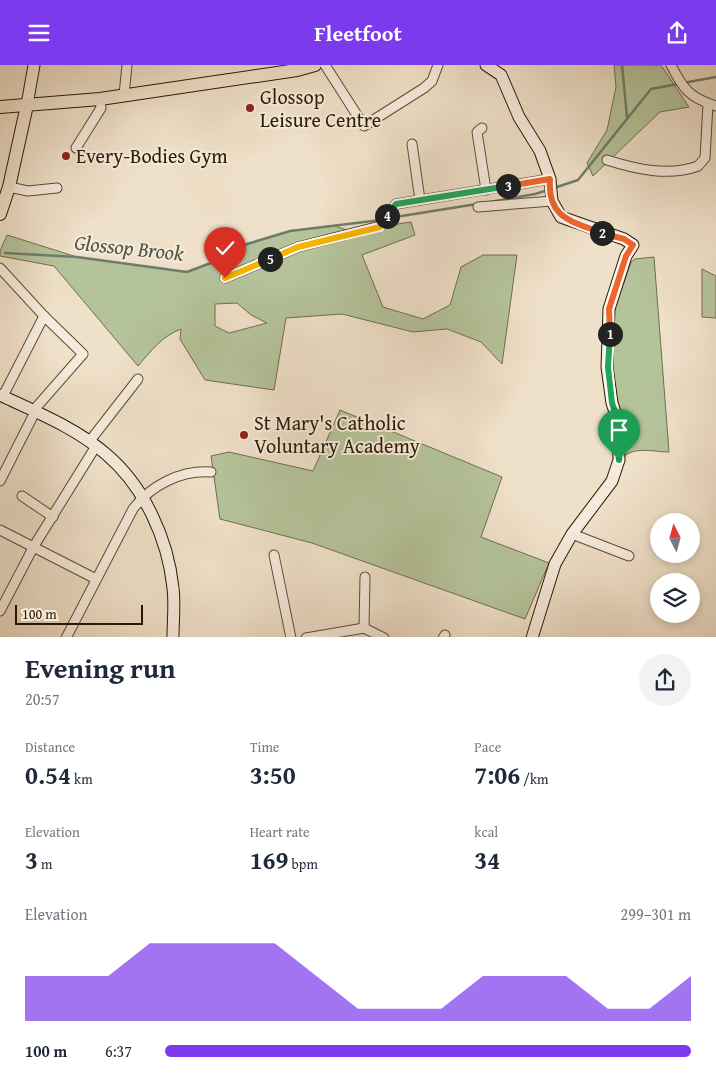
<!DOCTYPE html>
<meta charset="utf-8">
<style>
:root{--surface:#fff;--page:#f2f2f3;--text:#1f2937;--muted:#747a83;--accent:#7c3aed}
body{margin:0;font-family:"Gentium Book Plus",serif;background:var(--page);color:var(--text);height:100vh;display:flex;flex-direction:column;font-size:19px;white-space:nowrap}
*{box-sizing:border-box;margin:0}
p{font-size:16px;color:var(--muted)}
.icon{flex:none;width:28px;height:28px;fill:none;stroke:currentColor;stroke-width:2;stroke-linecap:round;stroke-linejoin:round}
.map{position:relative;height:572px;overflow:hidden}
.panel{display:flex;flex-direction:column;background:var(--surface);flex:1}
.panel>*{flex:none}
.needle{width:32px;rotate:354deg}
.buttons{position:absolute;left:650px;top:448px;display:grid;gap:10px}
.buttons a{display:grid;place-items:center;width:50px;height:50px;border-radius:50%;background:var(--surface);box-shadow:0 2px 8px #0003;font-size:25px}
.scale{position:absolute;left:15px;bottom:12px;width:128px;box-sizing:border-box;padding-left:5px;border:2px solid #2c1a00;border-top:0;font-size:14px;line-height:18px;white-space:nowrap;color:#2c1a00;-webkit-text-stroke:4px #f5ebdc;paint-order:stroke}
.pin{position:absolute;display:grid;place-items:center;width:42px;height:42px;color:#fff;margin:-51px -21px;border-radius:50% 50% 50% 0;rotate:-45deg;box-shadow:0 0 5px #0007}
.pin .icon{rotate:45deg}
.km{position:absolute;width:25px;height:25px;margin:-12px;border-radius:50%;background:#222;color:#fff;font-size:14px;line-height:25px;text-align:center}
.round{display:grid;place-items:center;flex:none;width:52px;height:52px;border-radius:26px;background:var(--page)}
.overview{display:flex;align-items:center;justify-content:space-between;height:85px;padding:0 25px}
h1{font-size:28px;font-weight:700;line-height:38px}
.metrics{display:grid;grid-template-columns:repeat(3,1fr);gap:8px;height:85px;padding:5px 25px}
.metrics div{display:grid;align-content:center}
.metrics b{font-size:25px;font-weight:700}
.metrics small{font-size:14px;font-weight:400}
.metrics p{font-size:14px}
.chart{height:140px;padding:10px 25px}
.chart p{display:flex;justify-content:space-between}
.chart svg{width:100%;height:90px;margin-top:5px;fill:var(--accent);opacity:.7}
ul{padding:0 25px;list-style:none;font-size:16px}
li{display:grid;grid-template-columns:80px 60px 1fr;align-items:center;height:38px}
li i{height:12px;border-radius:6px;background:var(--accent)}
header{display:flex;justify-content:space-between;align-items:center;height:65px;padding:0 25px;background:var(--accent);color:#fff;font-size:22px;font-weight:700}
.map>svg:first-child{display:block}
</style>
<header><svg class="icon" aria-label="menu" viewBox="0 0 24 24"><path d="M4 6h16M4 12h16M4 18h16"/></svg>Fleetfoot<svg class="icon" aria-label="share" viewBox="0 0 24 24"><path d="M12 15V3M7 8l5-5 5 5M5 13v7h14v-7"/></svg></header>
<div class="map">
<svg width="716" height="573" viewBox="0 0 716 573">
<rect width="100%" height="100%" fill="#efe0c9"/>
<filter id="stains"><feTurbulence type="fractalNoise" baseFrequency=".004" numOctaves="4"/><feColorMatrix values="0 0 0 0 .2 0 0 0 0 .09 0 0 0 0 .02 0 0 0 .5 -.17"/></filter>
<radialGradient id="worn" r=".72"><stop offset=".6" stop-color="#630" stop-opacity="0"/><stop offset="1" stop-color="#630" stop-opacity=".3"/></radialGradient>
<!-- green -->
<g fill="#b5c39a" stroke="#706e4d" fill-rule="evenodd">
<path d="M614,0H661L689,42L660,47L593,111L587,98L607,65L616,22Z"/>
<path d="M411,157L415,170L362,190L383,242L423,254L450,240L461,202L483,190H517L502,299L481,277L447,264L413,267L342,249L286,253L274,325L205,315L180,274L181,264C162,271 151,286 138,301L54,201L0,191V186L7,170L77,192L187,207L216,196L234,183L290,166L335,161L350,166ZM237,238L251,250L267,258L229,268L215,261V239Z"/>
<path d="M654,192L669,387C653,387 636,381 623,392L612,313L614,246L631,197L635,194Z"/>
<path d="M702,204L716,211V253L702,252Z"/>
<path d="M340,345L502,412L481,472L549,498L525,554L312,478L220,454L211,391L229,387L313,406Z"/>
</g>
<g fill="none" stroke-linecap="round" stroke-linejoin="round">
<!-- stream -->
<g stroke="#6f7c6a" stroke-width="2.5">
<path d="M622,0L627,52"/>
<path d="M683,18L716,12"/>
<path d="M554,123L578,115L651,24L678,19"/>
<path d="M490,137L535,129L548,125"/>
<path d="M389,153L477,139"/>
<path d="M5,188L77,192L187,207L216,196L234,183L290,166L381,155"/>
</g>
<!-- street casing -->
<g stroke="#5d4c32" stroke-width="11">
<g id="street">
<path d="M325,0L364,61L424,23L432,16L438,0"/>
<path d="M671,0C683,24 690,33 716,41"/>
<path d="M124,30L127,0"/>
<path d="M482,63L477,67L486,125"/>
<path d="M412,79L420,135"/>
<path d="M76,83L101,43L100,34"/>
<path d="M607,95C635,104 669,112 698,101L705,93L708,39"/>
<path d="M9,122L28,126L57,123"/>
<path d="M478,142L552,136"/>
<path d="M0,203L44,251L83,289L33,346"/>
<path d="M225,213L298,182L380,161L396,139L550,114"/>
<path d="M3,331L44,251"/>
<path d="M89,377L138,314"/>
<path d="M0,416L35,347"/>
<path d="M22,431L53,452"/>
<path d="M0,465L96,514"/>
<path d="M572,469L629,491"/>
<path d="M274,490L291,573"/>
<path d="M0,546L34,481L96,381"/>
<path d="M364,563L365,512"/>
<path d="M66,573L133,444C151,420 181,405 211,407"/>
<path d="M306,573L364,563L384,573"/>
<path d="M443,573L445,570"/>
</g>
</g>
<!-- secondary casing -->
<g stroke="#2c1a00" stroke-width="13">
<g id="secondary">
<path d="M486,0L501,10L519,52L540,86L550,114L552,136L561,152L624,174L633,180L626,191L609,244L607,302L612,338L618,356L619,395L612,416L572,469L555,499L532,573"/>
<path d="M27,40L34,0"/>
<path d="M0,330C36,347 76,363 106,389C144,421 168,474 173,523C175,539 173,556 173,573"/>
</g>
</g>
<!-- primary casing -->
<g stroke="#2c1a00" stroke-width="14">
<g id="primary">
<path d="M0,42L100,34L297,5L315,0"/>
<path d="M0,149L9,122L27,40"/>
</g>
</g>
<!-- street -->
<use href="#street" stroke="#f5ebdc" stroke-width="9"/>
<!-- secondary -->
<use href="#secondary" stroke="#f5ebdc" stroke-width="11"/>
<!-- primary -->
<use href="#primary" stroke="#efe0c9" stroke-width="12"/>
</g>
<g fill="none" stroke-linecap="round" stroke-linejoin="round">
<!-- split-1 casing -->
<g stroke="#fff" stroke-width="10">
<path id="split-1" d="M610,269L608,302L612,338L618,356L619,395"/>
</g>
<!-- split-2 casing -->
<g stroke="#fff" stroke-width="10">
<path id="split-2" d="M602,168L624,174L633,180L626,191L609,244L610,269"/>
</g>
<!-- split-3 casing -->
<g stroke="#fff" stroke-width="10">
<path id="split-3" d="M508,121L550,114C547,154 572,156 602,168"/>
</g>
<!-- split-4 casing -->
<g stroke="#fff" stroke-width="10">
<path id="split-4" d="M387,151L396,139L508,121"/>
</g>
<!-- split-5 casing -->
<g stroke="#fff" stroke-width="10">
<path id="split-5" d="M270,194L298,182L380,162L387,151"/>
</g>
<!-- split-6 casing -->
<g stroke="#fff" stroke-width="10">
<path id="split-6" d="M225,213L270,194"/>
</g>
<!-- split-1 -->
<use href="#split-1" stroke="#22a559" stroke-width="6"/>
<!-- split-2 -->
<use href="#split-2" stroke="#f0652b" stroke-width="6"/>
<!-- split-3 -->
<use href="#split-3" stroke="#f0652b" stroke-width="6"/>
<!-- split-4 -->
<use href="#split-4" stroke="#22a559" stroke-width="6"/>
<!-- split-5 -->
<use href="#split-5" stroke="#f5b400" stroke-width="6"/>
<!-- split-6 -->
<use href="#split-6" stroke="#f5b400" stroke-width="6"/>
</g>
<!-- markers -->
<g fill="#8f2418" stroke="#f5ebdc" stroke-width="2">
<circle cx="250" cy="43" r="5"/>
<circle cx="66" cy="91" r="5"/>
<circle cx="244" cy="370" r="5"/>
</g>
<g text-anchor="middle" stroke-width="4" stroke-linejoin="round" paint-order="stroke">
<!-- poi labels -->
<g font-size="20" fill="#2c1a00" stroke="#f5ebdc" text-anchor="start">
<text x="260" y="39">Glossop<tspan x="260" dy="23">Leisure Centre</tspan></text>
<text x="76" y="98">Every-Bodies Gym</text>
<text x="254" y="365">St Mary's Catholic<tspan x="254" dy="23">Voluntary Academy</tspan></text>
</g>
<!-- water labels -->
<g font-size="21" font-style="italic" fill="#53533e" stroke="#f5ebdc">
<text transform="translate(129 183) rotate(6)" y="7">Glossop Brook</text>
</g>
</g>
<rect width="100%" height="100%" filter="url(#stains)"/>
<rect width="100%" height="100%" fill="url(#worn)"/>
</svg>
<div class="buttons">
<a><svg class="needle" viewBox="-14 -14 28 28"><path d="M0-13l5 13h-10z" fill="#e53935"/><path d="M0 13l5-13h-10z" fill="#747a83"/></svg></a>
<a><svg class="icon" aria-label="layers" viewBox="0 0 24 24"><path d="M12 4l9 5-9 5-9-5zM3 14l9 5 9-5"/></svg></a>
</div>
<div class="scale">100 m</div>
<div class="pin" style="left:619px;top:395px;background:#1e9e55"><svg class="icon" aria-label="arrive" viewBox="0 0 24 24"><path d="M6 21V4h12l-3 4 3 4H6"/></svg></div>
<div class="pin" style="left:225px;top:213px;background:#d93025"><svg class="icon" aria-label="check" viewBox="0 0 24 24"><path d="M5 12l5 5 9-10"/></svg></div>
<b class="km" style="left:610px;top:269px">1</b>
<b class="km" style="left:602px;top:168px">2</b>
<b class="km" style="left:508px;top:121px">3</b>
<b class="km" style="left:387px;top:151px">4</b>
<b class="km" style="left:270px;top:194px">5</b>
</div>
<section class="panel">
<div class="overview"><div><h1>Evening run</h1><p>20:57</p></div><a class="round"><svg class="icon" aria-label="share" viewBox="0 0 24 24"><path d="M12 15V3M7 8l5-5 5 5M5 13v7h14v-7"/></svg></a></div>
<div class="metrics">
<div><p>Distance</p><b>0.54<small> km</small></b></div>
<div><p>Time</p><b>3:50</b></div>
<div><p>Pace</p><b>7:06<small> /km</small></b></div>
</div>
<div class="metrics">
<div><p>Elevation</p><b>3<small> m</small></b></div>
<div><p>Heart rate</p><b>169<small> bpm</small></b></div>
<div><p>kcal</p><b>34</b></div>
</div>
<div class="chart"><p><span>Elevation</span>299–301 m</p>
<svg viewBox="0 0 160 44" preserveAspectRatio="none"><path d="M0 44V22L10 22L20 22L30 6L40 6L50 6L60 6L70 22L80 38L90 38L100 38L110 22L120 22L130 22L140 38L150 38L160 22V44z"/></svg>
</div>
<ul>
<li><b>100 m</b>6:37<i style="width:100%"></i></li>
</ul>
</section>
